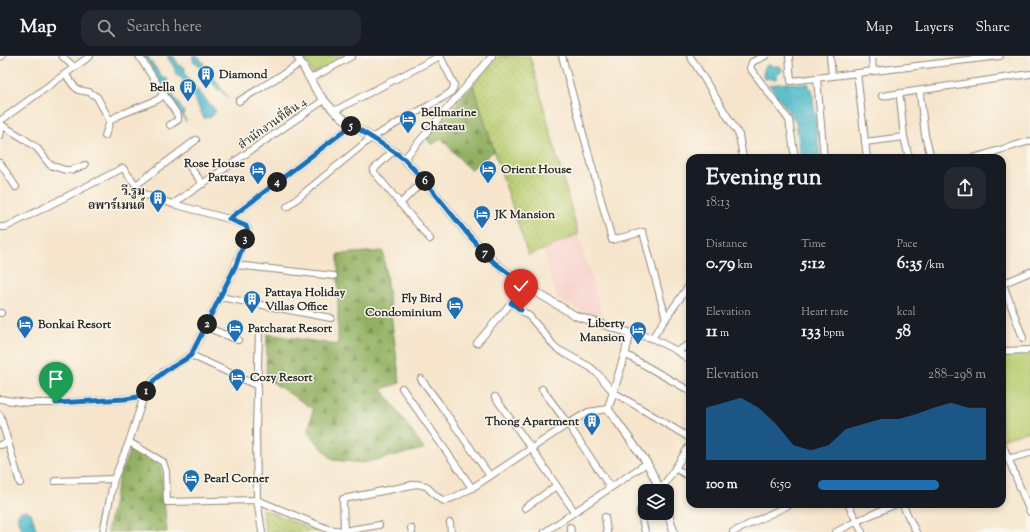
<!DOCTYPE html>
<meta charset="utf-8">
<style>
:root{--surface:#171b24;--page:#242831;--text:#f1f3f6;--muted:#9ea1a6;--line:#363941;--accent:#1f6fb2}
body{margin:0;font-family:"Sorts Mill Goudy","Noto Serif Thai",serif;background:var(--page);color:var(--text);height:100vh;display:flex;flex-direction:column;font-size:15px;white-space:nowrap}
*{box-sizing:border-box;margin:0}
p{font-size:13px;color:var(--muted)}
.icon{flex:none;width:22px;height:22px;fill:none;stroke:currentColor;stroke-width:2;stroke-linecap:round;stroke-linejoin:round}
.map{position:relative;flex:1;overflow:hidden}
.details{position:absolute;left:686px;top:98px;width:320px;height:354px;display:flex;flex-direction:column;background:var(--surface);border-radius:12px;box-shadow:0 2px 6px #0003}
.details>*{flex:none}
.tools{position:absolute;left:638px;top:428px;display:grid;gap:8px}
.tools a{display:grid;place-items:center;width:36px;height:36px;border-radius:8px;background:var(--surface);box-shadow:0 2px 6px #0003;font-size:20px}
.pin{position:absolute;display:grid;place-items:center;width:34px;height:34px;color:#fff;margin:-41px -17px;border-radius:50% 50% 50% 0;rotate:-45deg;box-shadow:0 0 4px #0007}
.pin .icon{rotate:45deg}
.km{position:absolute;width:20px;height:20px;margin:-10px;border-radius:50%;background:#222;color:#fff;font-size:11px;line-height:20px;text-align:center}
.round{display:grid;place-items:center;flex:none;width:42px;height:42px;border-radius:12px;background:var(--page)}
.headline{display:flex;align-items:center;justify-content:space-between;height:68px;padding:0 20px}
h1{font-size:22px;font-weight:800;line-height:30px}
.metrics{display:grid;grid-template-columns:repeat(3,1fr);gap:6px;height:68px;padding:4px 20px}
.metrics div{display:grid;align-content:center}
.metrics b{font-size:17px;font-weight:800}
.metrics small{font-size:11px;font-weight:400}
.metrics p{font-size:11px}
.chart{height:112px;padding:8px 20px}
.chart p{display:flex;justify-content:space-between}
.chart svg{width:100%;height:72px;margin-top:4px;fill:var(--accent);opacity:.7}
ul{padding:0 20px;list-style:none;font-size:13px}
li{display:grid;grid-template-columns:64px 48px 1fr;align-items:center;height:30px}
li i{height:10px;border-radius:5px;background:var(--accent)}
header{display:flex;align-items:center;gap:24px;box-sizing:border-box;height:56px;padding:0 20px;background:var(--surface);border-bottom:1px solid var(--line)}
header strong{font-size:19px}
nav{display:flex;gap:22px;margin-inline-start:auto;font-size:14px}
.search{width:280px;height:36px;background:var(--page);display:flex;align-items:center;gap:10px;box-sizing:border-box;padding:0 14px;border-radius:12px;color:var(--muted);font-size:15px}
.map>svg:first-child{display:block}
</style>
<header>
<strong>Map</strong>
<div class="search"><svg class="icon" aria-label="search" viewBox="0 0 24 24"><circle cx="10" cy="10" r="6"/><path d="M15 15l6 6"/></svg>Search here</div>
<nav><a>Map</a><a>Layers</a><a>Share</a></nav>
</header>
<div class="map">
<svg width="1030" height="476" viewBox="0 0 1030 476">
<defs>
<pattern id="grass-dots" width="8" height="8" patternUnits="userSpaceOnUse"><rect width="8" height="8" fill="#b8cc6f"/><path d="M2 2h.1M6 6h.1" fill="none" stroke="#9eaf60" stroke-width="1.8" stroke-linecap="round"/></pattern>
<pattern id="forest-firs" width="22" height="20" patternUnits="userSpaceOnUse"><rect width="22" height="20" fill="#92b062"/><path d="M5 1l3.5 6h-7zM16 11l3.5 6h-7z" fill="#778f51"/></pattern>
<pattern id="water-ripples" width="26" height="14" patternUnits="userSpaceOnUse"><rect width="26" height="14" fill="#4cb8c8"/><path d="M2 4q2-2 4 0t4 0M15 11q2-2 4 0t4 0" fill="none" stroke="#3f96a3"/></pattern>
</defs>
<rect width="100%" height="100%" fill="#fbf7ec"/>
<filter id="ink" filterUnits="userSpaceOnUse"><feTurbulence type="fractalNoise" baseFrequency=".025" numOctaves="2"/><feDisplacementMap in="SourceGraphic" scale="8" xChannelSelector="R" yChannelSelector="G"/><feConvolveMatrix kernelMatrix="1 2 1 2 8 2 1 2 1" color-interpolation-filters="sRGB"/></filter>
<filter id="wash" filterUnits="userSpaceOnUse"><feTurbulence type="fractalNoise" baseFrequency=".012" numOctaves="4" result="noise"/><feDisplacementMap in="SourceGraphic" scale="16" xChannelSelector="R" yChannelSelector="G"/><feGaussianBlur stdDeviation="0.9" result="paint"/><feColorMatrix in="noise" values="0 0 0 0 0 0 0 0 0 0 0 0 0 0 0 0 0 1.4 0 .05"/><feComposite in="paint" operator="in"/></filter>
<g filter="url(#wash)">
<rect width="100%" height="100%" fill="#f6e5cc"/>
<!-- built -->
<path fill="#f7d0ca" d="M578,178L604,263L579,254L557,243L543,194Z"/>
<!-- grass -->
<g fill="url(#grass-dots)" stroke="#727c4d">
<path d="M499,0H530L578,178L543,194L528,199L473,29Z"/>
<path d="M262,453L320,476H266Z"/>
</g>
<!-- forest -->
<g fill="url(#forest-firs)" stroke="#5e6e46">
<path d="M473,29L494,95L470,114L441,82L432,89L426,82Z"/>
<path d="M383,195L400,327L382,333L424,393L363,407L333,404L308,377L313,353L266,322L267,278L338,289V198Z"/>
<path d="M131,392L161,410L167,476H107L120,417Z"/>
</g>
<!-- park -->
<g fill="#b8cc6f" stroke="#727c4d">
<path d="M303,0H346L313,18Z"/>
<path d="M1030,298V375L1004,383L1002,377V299Z"/>
</g>
<!-- water -->
<g fill="url(#water-ripples)" stroke="#3c727a">
<path d="M144,0H147L163,22H165L167,23V26L166,28L185,58L183,59L186,65V66Z"/>
<path d="M167,0H173L180,10L184,11L185,13V17L192,28L216,55L211,61L204,62L193,40L180,20L177,19L175,17V13Z"/>
<path d="M192,0H198L229,43L220,34L219,35L209,23L197,7L194,6L193,4V2Z"/>
<path d="M768,8L772,10H780L782,12V15L778,18L776,23H770L769,22L765,23L763,19L764,13Z"/>
<path d="M786,27L809,28V33H812L820,102H801L796,66L769,29Z"/>
<path d="M26,454L31,457L37,476H22C19,467 12,456 26,454Z"/>
</g>
</g>
<g filter="url(#ink)">
<g fill="none" stroke-linecap="round" stroke-linejoin="round">
<!-- minor casing -->
<g stroke="#90887c" stroke-width="8">
<g id="minor">
<path d="M62,0L74,11"/>
<path d="M139,0L178,60V64L170,69"/>
<path d="M562,0L612,184L643,176L666,263"/>
<path d="M690,0L739,79L743,102"/>
<path d="M765,0L752,6L750,12L789,64L795,102"/>
<path d="M789,0L791,25L1000,0"/>
<path d="M830,0L832,20"/>
<path d="M872,0L873,15"/>
<path d="M0,1L2,0"/>
<path d="M857,17L867,102"/>
<path d="M65,18L74,30L78,34L89,36L97,41L110,65"/>
<path d="M817,22L824,102"/>
<path d="M310,23L352,0"/>
<path d="M920,38L925,79L931,102"/>
<path d="M882,40L1030,18"/>
<path d="M900,42L904,81L909,102"/>
<path d="M239,45L301,7"/>
<path d="M334,55L440,0"/>
<path d="M0,65L90,0"/>
<path d="M0,68L23,82L37,92L50,109L65,114H72L85,109"/>
<path d="M0,80L2,69"/>
<path d="M105,80L110,65L117,60L157,44L160,42L163,37"/>
<path d="M865,86L904,81"/>
<path d="M393,95L374,113L373,115L430,183"/>
<path d="M973,102L1030,85"/>
<path d="M404,103L492,0"/>
<path d="M0,107L16,131"/>
<path d="M189,110L203,128"/>
<path d="M136,129L196,84"/>
<path d="M173,148L324,44"/>
<path d="M400,148L424,124"/>
<path d="M287,151L371,82L442,42C448,38 454,36 454,28L440,0"/>
<path d="M229,163L352,69"/>
<path d="M0,171H6L123,112L136,129L145,139L173,148L229,163L246,170L248,174L247,176L236,209L191,299L187,302L163,316L152,326L144,340L129,386L114,423L103,476"/>
<path d="M236,209L334,220"/>
<path d="M1002,228L1030,216"/>
<path d="M1003,228L1023,282"/>
<path d="M220,241L331,262"/>
<path d="M511,247L529,260L543,276L554,290L559,294L590,311L598,318L613,336L690,382"/>
<path d="M0,257H1"/>
<path d="M206,271L238,284"/>
<path d="M259,276L256,372L257,444L262,476"/>
<path d="M630,277L652,282L677,295L690,304"/>
<path d="M652,282L690,228"/>
<path d="M477,287L511,247L524,229"/>
<path d="M677,295L690,288"/>
<path d="M1002,295L1030,294"/>
<path d="M625,298L690,335"/>
<path d="M191,299L258,330"/>
<path d="M421,323L439,347L490,420"/>
<path d="M53,327L56,347"/>
<path d="M402,332L472,432"/>
<path d="M542,333L568,368L610,431"/>
<path d="M495,341L531,392L574,455"/>
<path d="M0,343L27,347H56L125,343L144,340"/>
<path d="M0,359L20,427"/>
<path d="M129,386L163,406L166,415L167,446L257,444L328,473L344,475L379,469"/>
<path d="M1002,387L1030,456"/>
<path d="M0,389L8,387"/>
<path d="M1008,403L1030,397"/>
<path d="M675,412L690,421"/>
<path d="M55,425L114,423"/>
<path d="M661,434L690,389"/>
<path d="M848,448L862,476"/>
<path d="M902,448L916,476"/>
<path d="M525,452L556,430"/>
<path d="M640,455L645,476"/>
<path d="M605,461L607,476"/>
<path d="M450,467L451,476"/>
<path d="M570,471L571,476"/>
<path d="M411,472L412,476"/>
<path d="M344,475L343,443L417,428L426,430L436,440L444,445L455,441L472,432L568,368L588,356L608,353"/>
<path d="M545,476L647,407"/>
<path d="M733,476L791,448"/>
<path d="M836,476L857,465L896,448"/>
</g>
</g>
<!-- tertiary casing -->
<g stroke="#90887c" stroke-width="9">
<g id="tertiary">
<path d="M297,0L316,34L324,44L334,55L352,69L393,95L404,103L424,124L466,176L494,206L524,229L576,260L630,277L625,298L608,353L647,407L661,435"/>
<path d="M667,454L674,476"/>
</g>
</g>
<!-- minor -->
<use href="#minor" stroke="#fff" stroke-width="6"/>
<!-- tertiary -->
<use href="#tertiary" stroke="#fff" stroke-width="7"/>
</g>
</g>
<g fill="none" stroke-linecap="round" stroke-linejoin="round" filter="url(#ink)">
<!-- route casing -->
<g stroke="#fff" stroke-width="8">
<path id="route" d="M56,347L125,343L144,340C149,331 155,322 164,316C172,310 183,306 191,299L236,209L248,176L246,170L229,163L352,69L393,95L404,103L424,124L466,176L491,204L524,229L511,247L521,254"/>
</g>
<!-- route -->
<use href="#route" stroke="#1f6fb2" stroke-width="5"/>
</g>
<!-- icons -->
<defs>
<g id="building-pin" transform="scale(0.9)"><path d="M0 17L-7.5 6A9.5 9.5 0 1 1 7.5 6Z" fill="#1f6fb2" stroke="#fbf7ec"/><path d="M-4-6H4V6H1V3H-1V6H-4ZM-2.5-4.3h1.7v1.8h-1.7ZM.8-4.3h1.7v1.8H.8ZM-2.5-1h1.7V.8h-1.7ZM.8-1h1.7V.8H.8Z" fill="#fff"/></g>
<g id="hotel-pin" transform="scale(0.9)"><path d="M0 17L-7.5 6A9.5 9.5 0 1 1 7.5 6Z" fill="#1f6fb2" stroke="#fbf7ec"/><path d="M-6-4.5h1.5V1H6V5H4.5V3h-9V5H-6ZM-4 0a1.8 1.8 0 1 1 3.6 0ZM.5 0V-2.5h3Q6-2.5 6 0Z" fill="#fff"/></g>
</defs>
<g fill-rule="evenodd">
<use href="#building-pin" x="206" y="18"/>
<use href="#building-pin" x="188" y="31"/>
<use href="#hotel-pin" x="408" y="63"/>
<use href="#hotel-pin" x="488" y="113"/>
<use href="#hotel-pin" x="258" y="114"/>
<use href="#building-pin" x="158" y="142"/>
<use href="#hotel-pin" x="482" y="158"/>
<use href="#building-pin" x="252" y="243"/>
<use href="#hotel-pin" x="455" y="249"/>
<use href="#hotel-pin" x="25" y="268"/>
<use href="#hotel-pin" x="235" y="272"/>
<use href="#hotel-pin" x="638" y="274"/>
<use href="#hotel-pin" x="237" y="321"/>
<use href="#building-pin" x="592" y="365"/>
<use href="#hotel-pin" x="191" y="422"/>
</g>
<g text-anchor="middle" stroke-width="3" stroke-linejoin="round" paint-order="stroke">
<!-- poi labels -->
<g font-size="12" font-weight="bold" fill="#2b2b2b" stroke="#fbf7ec" text-anchor="start">
<text x="219" y="22">Diamond</text>
<text x="175" y="35" text-anchor="end">Bella</text>
<text x="421" y="60">Bellmarine<tspan x="421" dy="14">Chateau</tspan></text>
<text x="245" y="111" text-anchor="end">Rose House<tspan x="245" dy="14">Pattaya</tspan></text>
<text x="501" y="117">Orient House</text>
<text x="145" y="139" text-anchor="end">วี.รูม<tspan x="145" dy="14">อพาร์เมนต์</tspan></text>
<text x="495" y="162">JK Mansion</text>
<text x="265" y="240">Pattaya Holiday<tspan x="265" dy="14">Villas Office</tspan></text>
<text x="442" y="246" text-anchor="end">Fly Bird<tspan x="442" dy="14">Condominium</tspan></text>
<text x="625" y="271" text-anchor="end">Liberty<tspan x="625" dy="14">Mansion</tspan></text>
<text x="38" y="272">Bonkai Resort</text>
<text x="248" y="276">Patcharat Resort</text>
<text x="250" y="325">Cozy Resort</text>
<text x="579" y="369" text-anchor="end">Thong Apartment</text>
<text x="204" y="426">Pearl Corner</text>
</g>
<!-- street labels -->
<g font-size="12" fill="#2b2b2b" stroke="#fbf7ec">
<text transform="translate(272 67) rotate(-35)" y="4">สำนักงานที่ดิน 4</text>
</g>
</g>
</svg>
<div class="tools">
<a><svg class="icon" aria-label="layers" viewBox="0 0 24 24"><path d="M12 4l9 5-9 5-9-5zM3 14l9 5 9-5"/></svg></a>
</div>
<div class="pin" style="left:56px;top:347px;background:#1e9e55"><svg class="icon" aria-label="arrive" viewBox="0 0 24 24"><path d="M6 21V4h12l-3 4 3 4H6"/></svg></div>
<div class="pin" style="left:521px;top:254px;background:#d93025"><svg class="icon" aria-label="check" viewBox="0 0 24 24"><path d="M5 12l5 5 9-10"/></svg></div>
<b class="km" style="left:146px;top:335px">1</b>
<b class="km" style="left:207px;top:268px">2</b>
<b class="km" style="left:245px;top:183px">3</b>
<b class="km" style="left:277px;top:126px">4</b>
<b class="km" style="left:351px;top:70px">5</b>
<b class="km" style="left:425px;top:125px">6</b>
<b class="km" style="left:485px;top:197px">7</b>
<section class="details">
<div class="headline"><div><h1>Evening run</h1><p>18:13</p></div><a class="round"><svg class="icon" aria-label="share" viewBox="0 0 24 24"><path d="M12 15V3M7 8l5-5 5 5M5 13v7h14v-7"/></svg></a></div>
<div class="metrics">
<div><p>Distance</p><b>0.79<small> km</small></b></div>
<div><p>Time</p><b>5:12</b></div>
<div><p>Pace</p><b>6:35<small> /km</small></b></div>
</div>
<div class="metrics">
<div><p>Elevation</p><b>11<small> m</small></b></div>
<div><p>Heart rate</p><b>133<small> bpm</small></b></div>
<div><p>kcal</p><b>58</b></div>
</div>
<div class="chart"><p><span>Elevation</span>288–298 m</p>
<svg viewBox="0 0 160 44" preserveAspectRatio="none"><path d="M0 44V12L10 9L20 6L30 12L40 22L50 35L60 38L70 35L80 25L90 22L100 19L110 19L120 16L130 12L140 9L150 12L160 12V44z"/></svg>
</div>
<ul>
<li><b>100 m</b>6:50<i style="width:72%"></i></li>
</ul>
</section>
</div>
